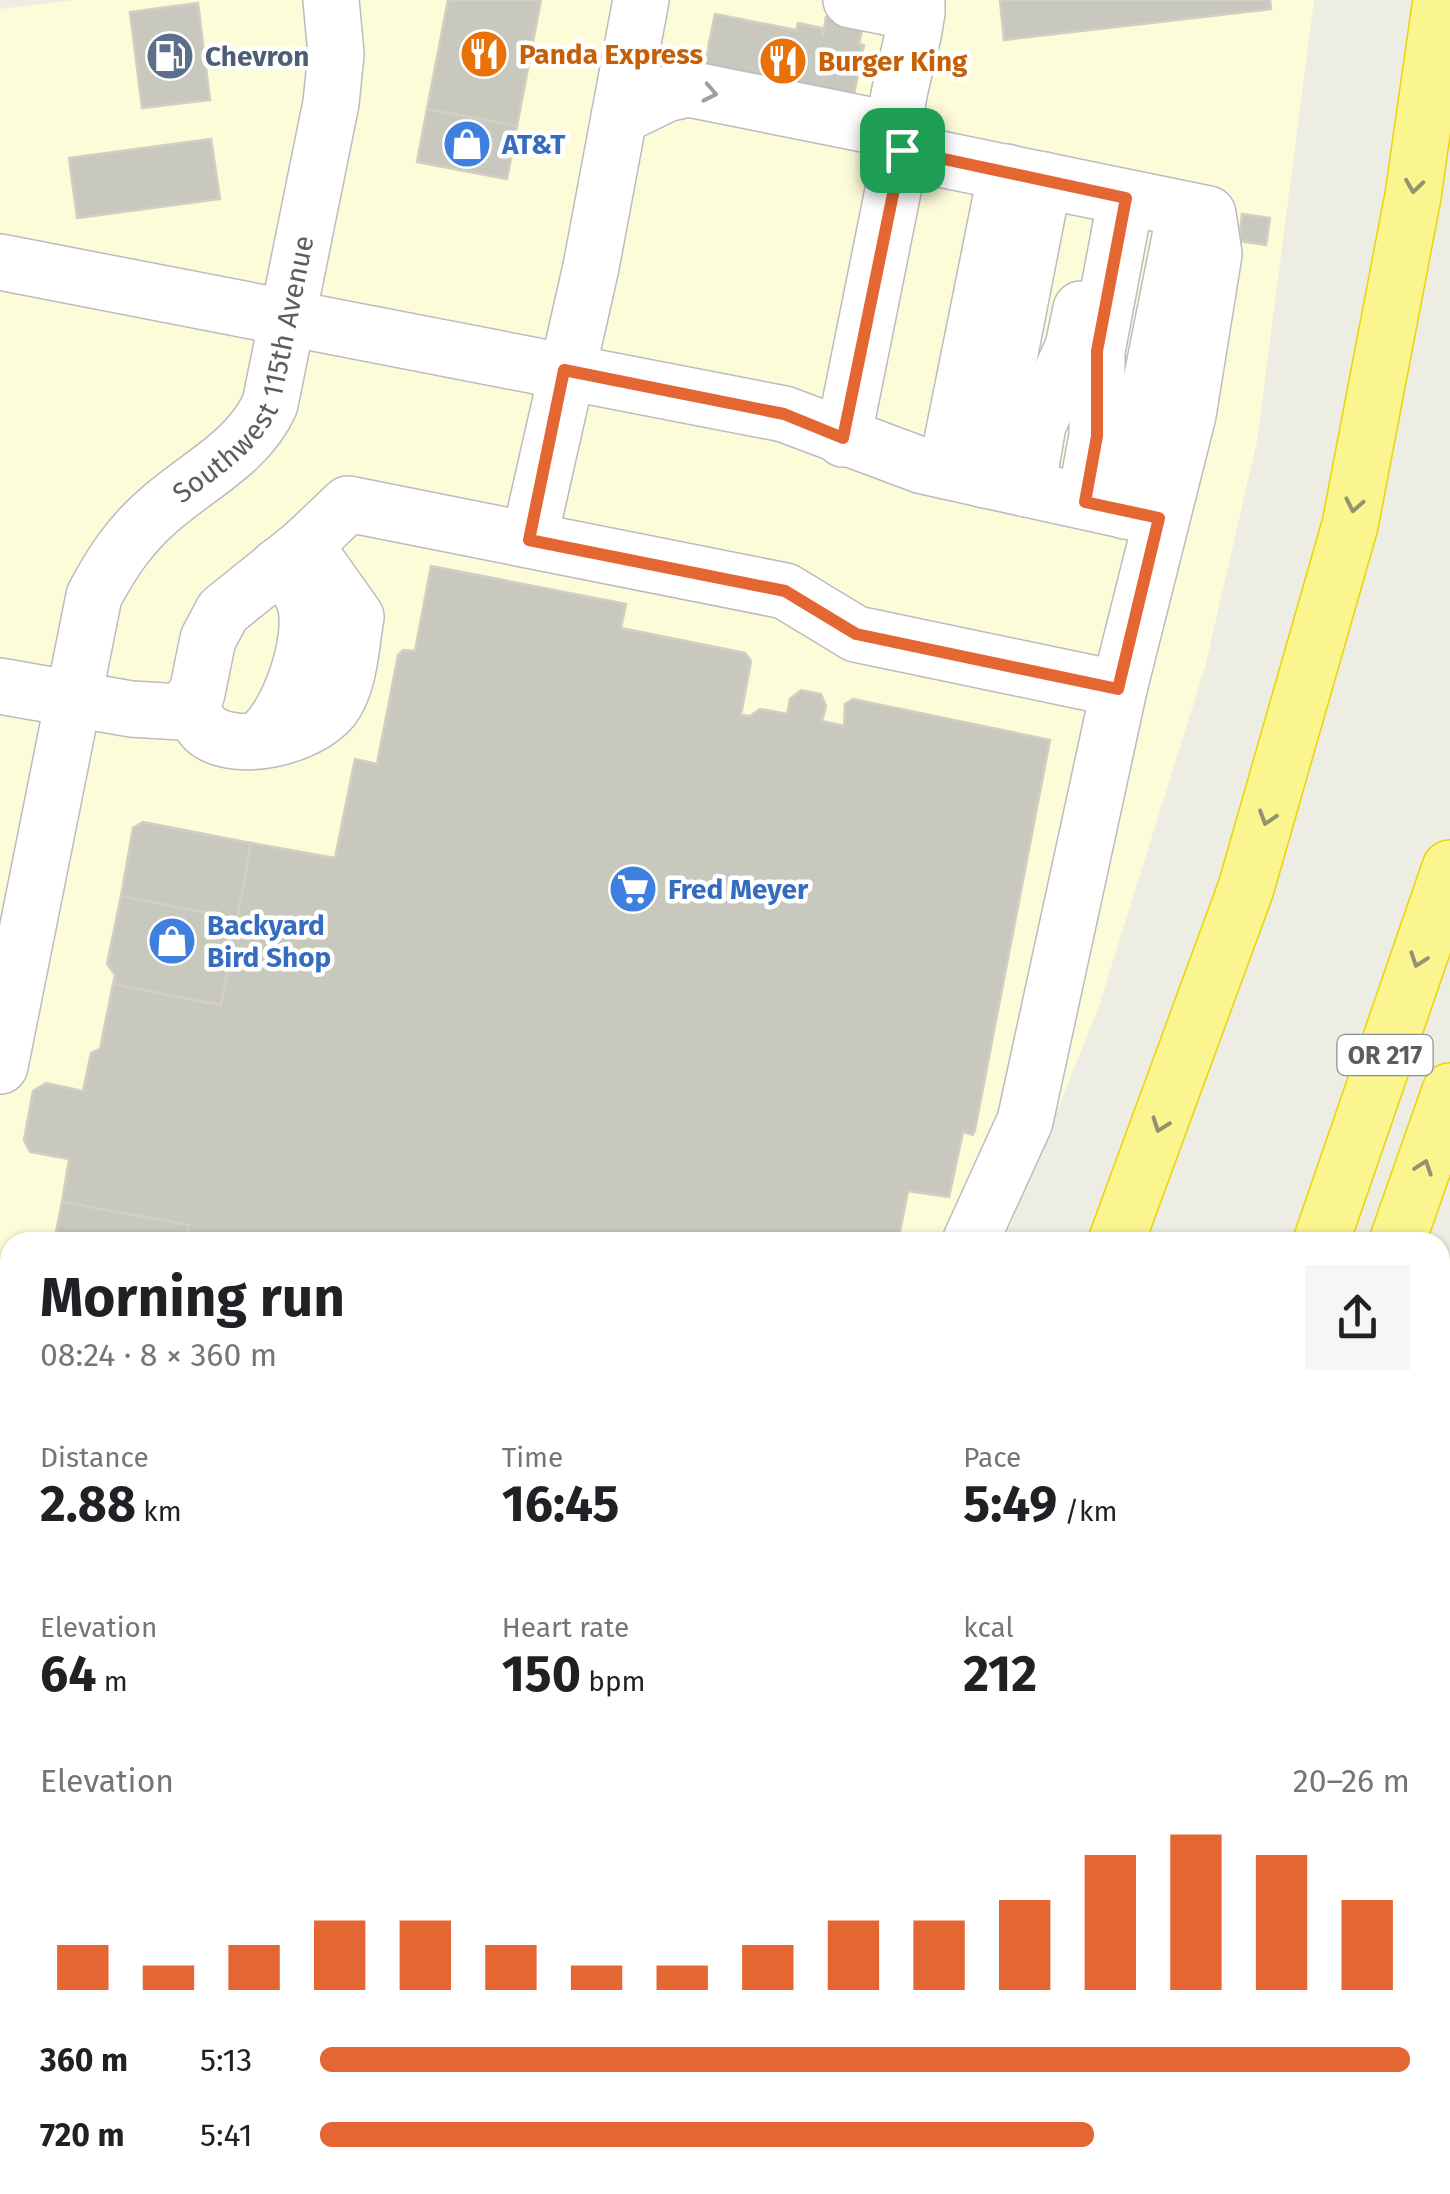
<!DOCTYPE html>
<meta charset="utf-8">
<style>
:root{--surface:#fff;--page:#f6f6f6;--text:#202124;--muted:#757577;--accent:#e46632}
body{margin:0;font-family:"Fira Sans",sans-serif;background:var(--page);color:var(--text);height:100vh;display:flex;flex-direction:column;font-size:38px;white-space:nowrap}
*{box-sizing:border-box;margin:0}
p{font-size:32px;color:var(--muted)}
.icon{flex:none;width:55px;height:55px;fill:none;stroke:currentColor;stroke-width:2;stroke-linecap:round;stroke-linejoin:round}
.map{position:relative;flex:1;overflow:hidden}
.side{position:absolute;left:0px;top:1232px;width:1450px;height:962px;display:flex;flex-direction:column;background:var(--surface);border-radius:30px 30px 0 0;box-shadow:0 2px 8px #0004}
.side>*{flex:none}
.pin{position:absolute;display:grid;place-items:center;width:85px;height:85px;color:#fff;margin:-42px;border-radius:20px;box-shadow:0 5px 15px #0006}
.round{display:grid;place-items:center;flex:none;width:105px;height:105px;border-radius:0px;background:var(--page)}
.summary{display:flex;align-items:center;justify-content:space-between;height:170px;padding:0 40px}
h1{font-size:55px;font-weight:700;line-height:75px}
.figures{display:grid;grid-template-columns:repeat(3,1fr);gap:15px;height:170px;padding:10px 40px}
.figures div{display:grid;align-content:center}
.figures b{font-size:50px;font-weight:700}
.figures small{font-size:28px;font-weight:400}
.figures p{font-size:28px}
.chart{height:280px;padding:20px 40px}
.chart p{display:flex;justify-content:space-between}
.chart svg{width:100%;height:180px;margin-top:10px;stroke:var(--accent);stroke-width:6}
ul{padding:0 40px;list-style:none;font-size:32px}
li{display:grid;grid-template-columns:160px 120px 1fr;align-items:center;height:75px}
li i{height:25px;border-radius:12px;background:var(--accent)}
.map>svg:first-child{display:block}
</style>
<div class="map">
<svg width="1450" height="2194" viewBox="0 0 1450 2194">
<rect width="100%" height="100%" fill="#eeede3"/>
<!-- commercial -->
<g fill="#fdfcd9">
<path d="M75,0H1314L1257,441L1205,667L1098,1009L1004,1242H10V2021L0,2019V9Z"/>
<path d="M0,2164L10,2166V2185H110L142,2194H0Z"/>
</g>
<!-- building -->
<g fill="#c8c8bf" stroke="#d2d0c2" stroke-width="2.5">
<path d="M448,0H541L517,126L427,109Z"/>
<path d="M1000,0H1270L1271,9L1004,40Z"/>
<path d="M198,3L210,100L142,108L130,12Z"/>
<path d="M715,14L796,30L798,23L822,28L823,36L826,17L863,25L859,44L864,45L851,109L702,78Z"/>
<path d="M427,109L517,126L507,179L417,162Z"/>
<path d="M211,139L220,199L77,218L69,158Z"/>
<path d="M1242,214L1270,218L1266,245L1239,241Z"/>
<path d="M431,566L626,604L621,628L745,653L751,661L741,715L750,716L760,709L787,714L790,699L801,690L821,694L826,706L822,721L844,726L845,704L853,699L1050,740L975,1130L973,1135L963,1132L949,1197L908,1191L898,1242H817L789,1237L788,1242H186L189,1225L62,1202L69,1159L30,1152L24,1140L33,1091L46,1083L83,1091L91,1053L100,1049L113,984L221,1005L251,843L335,858L355,759L377,764L398,655L403,650L415,651Z"/>
<path d="M143,822L251,843L237,919L121,896L133,828Z"/>
<path d="M121,896L237,919L221,1005L113,984L115,975L107,964Z"/>
<path d="M62,1202L189,1225L186,1242H54Z"/>
</g>
<g fill="none" stroke-linecap="round" stroke-linejoin="round">
<!-- minor casing -->
<g stroke="#bbbbc1" stroke-width="58">
<g id="minor">
<path d="M851,0L917,13"/>
<path d="M619,117L666,94L689,89L894,130"/>
<path d="M0,262L784,414L923,466L1159,518"/>
<path d="M843,439L901,151C884,104 918,49 917,0"/>
<path d="M946,471L1006,172"/>
<path d="M985,480L1044,180"/>
<path d="M1027,489L1038,425L1073,347L1081,309"/>
<path d="M1085,501L1097,436V351L1126,198"/>
<path d="M1125,511L1182,227"/>
<path d="M529,540L591,267L641,0"/>
<path d="M0,686L131,709L181,712L197,693L208,639L223,611L305,545L348,504L785,591L856,634L1119,689L1188,415L1214,254L1208,214L901,151"/>
<path d="M189,706C195,714 199,725 207,731C238,754 308,737 332,708C350,685 351,645 356,617L305,545"/>
<path d="M259,739C289,717 315,639 305,603C301,588 288,577 278,566"/>
<path id="s1" d="M0,1066L94,596C112,562 130,535 159,510C197,476 248,453 270,404L331,103L336,54L331,0"/>
<path d="M970,1242L1025,1121L1119,689"/>
<path d="M0,1464L10,1467"/>
<path d="M0,1707L10,1709"/>
</g>
</g>
<!-- major casing -->
<g stroke="#ede45c" stroke-width="58">
<g id="major">
<path d="M0,2113L10,2115"/>
<path d="M376,2185L421,2194"/>
</g>
</g>
<!-- highway casing -->
<g stroke="#ead406" stroke-width="58">
<g id="highway">
<path d="M1116,1242L1246,888L1350,525L1413,196L1441,0"/>
<path d="M1321,1242L1450,868"/>
<path d="M1397,1242L1450,1091"/>
<path d="M1440,1858L1450,1802"/>
<path d="M1387,2185L1390,2194"/>
<path d="M633,2194L635,2185"/>
<path d="M1000,2194L1003,2185"/>
<path d="M1074,2194L1077,2185"/>
</g>
</g>
<!-- minor -->
<use href="#minor" stroke="#fff" stroke-width="55"/>
<!-- major -->
<use href="#major" stroke="#f9fda9" stroke-width="55"/>
<!-- highway -->
<use href="#highway" stroke="#faf58e" stroke-width="55"/>
</g>
<!-- one-way arrows -->
<defs><path id="oneway-chevron" d="M-2-3.5L2.5 0L-2 3.5" fill="none" stroke-width="1.6" stroke-linecap="round" stroke-linejoin="round" transform="scale(2.5)"/></defs>
<use stroke="#9d9ea1" href="#oneway-chevron" transform="translate(710 93) rotate(11)"/>
<g stroke="#939272">
<use href="#oneway-chevron" transform="translate(1414 186) rotate(98)"/>
<use href="#oneway-chevron" transform="translate(1354 505) rotate(101)"/>
<use href="#oneway-chevron" transform="translate(1267 818) rotate(107)"/>
<use href="#oneway-chevron" transform="translate(1418 960) rotate(109)"/>
<use href="#oneway-chevron" transform="translate(1160 1125) rotate(110)"/>
<use href="#oneway-chevron" transform="translate(1424 1167) rotate(-71)"/>
</g>
<g fill="none" stroke-linecap="round" stroke-linejoin="round">
<!-- route casing -->
<g stroke="#fff" stroke-width="20">
<path id="route" d="M902,150L1126,198L1097,351V436L1085,502L1159,518L1118,689L856,634L785,591L529,540L564,370L784,414L843,438Z"/>
</g>
<!-- route -->
<use href="#route" stroke="#e46632" stroke-width="12"/>
</g>
<!-- icons -->
<defs>
<g id="restaurant-disc" transform="scale(2.5)"><circle r="9.5" fill="#e8710a" stroke="#fff"/><path d="M-5-6h1v4h1v-4h1v4h1v-4h1v5L-1.5 .5V6h-2V.5L-5-1ZM5-6V6H3V1.5H1.5Q1.5-4 5-6Z" fill="#fff"/></g>
<g id="fuel-disc" transform="scale(2.5)"><circle r="9.5" fill="#5c6f8a" stroke="#fff"/><path d="M-5.5-6h7V0h2V4h1.3V-2.5L3-4.5l.8-.8L6-3V5H2.5V1h-1V6h-7ZM-4.2-4.7v3.2H.2V-4.7Z" fill="#fff"/></g>
<g id="shop-disc" transform="scale(2.5)"><circle r="9.5" fill="#3f7fe0" stroke="#fff"/><path d="M-5-2.5h2.3a2.7 3.5 0 0 1 5.4 0H5L5.5 6h-11ZM-1.5-2.5h3a1.5 2.3 0 0 0-3 0Z" fill="#fff"/></g>
<g id="supermarket-disc" transform="scale(2.5)"><circle r="9.5" fill="#3f7fe0" stroke="#fff"/><path d="M-6-5.5h2.5l.6 2H6L4.5 2H-2.5L-4.4-4H-6ZM-1.5 3.2a1.3 1.3 0 1 0 .1 0ZM3 3.2a1.3 1.3 0 1 0 .1 0Z" fill="#fff"/></g>
</defs>
<g fill-rule="evenodd">
<use href="#restaurant-disc" x="484" y="54"/>
<use href="#fuel-disc" x="170" y="56"/>
<use href="#restaurant-disc" x="783" y="61"/>
<use href="#shop-disc" x="467" y="144"/>
<use href="#supermarket-disc" x="633" y="889"/>
<use href="#shop-disc" x="172" y="941"/>
</g>
<g text-anchor="middle" stroke-width="9" stroke-linejoin="round" paint-order="stroke">
<!-- shield labels -->
<rect fill="#fff" stroke="#8c8e92" stroke-width="2.5" x="1337.5" y="1035" width="95" height="40" rx="8"/>
<g font-size="25" font-weight="bold" fill="#5b5d63">
<text x="1385" y="1064">OR 217</text>
</g>
<!-- food labels -->
<g font-size="28" font-weight="bold" fill="#c56008" stroke="#fff" text-anchor="start">
<text x="519" y="64">Panda Express</text>
<text x="818" y="71">Burger King</text>
</g>
<!-- service labels -->
<g font-size="28" font-weight="bold" fill="#4e5e75" stroke="#fff" text-anchor="start">
<text x="205" y="66">Chevron</text>
</g>
<!-- shop labels -->
<g font-size="28" font-weight="bold" fill="#366cbe" stroke="#fff" text-anchor="start">
<text x="502" y="154">AT&amp;T</text>
<text x="668" y="899">Fred Meyer</text>
<text x="207" y="935">Backyard<tspan x="207" dy="32">Bird Shop</tspan></text>
</g>
<!-- street labels -->
<g font-size="28" fill="#5b5d63" stroke="#fff">
<text dy="10" stroke="none"><textPath href="#s1" startOffset="762">Southwest 115th Avenue</textPath></text>
</g>
</g>
</svg>
<div class="pin" style="left:902px;top:150px;background:#1e9e55"><svg class="icon" aria-label="arrive" viewBox="0 0 24 24"><path d="M6 21V4h12l-3 4 3 4H6"/></svg></div>
<section class="side">
<div class="summary"><div><h1>Morning run</h1><p>08:24 · 8 × 360 m</p></div><a class="round"><svg class="icon" aria-label="share" viewBox="0 0 24 24"><path d="M12 15V3M7 8l5-5 5 5M5 13v7h14v-7"/></svg></a></div>
<div class="figures">
<div><p>Distance</p><b>2.88<small> km</small></b></div>
<div><p>Time</p><b>16:45</b></div>
<div><p>Pace</p><b>5:49<small> /km</small></b></div>
</div>
<div class="figures">
<div><p>Elevation</p><b>64<small> m</small></b></div>
<div><p>Heart rate</p><b>150<small> bpm</small></b></div>
<div><p>kcal</p><b>212</b></div>
</div>
<div class="chart"><p><span>Elevation</span>20–26 m</p>
<svg viewBox="0 0 160 44" preserveAspectRatio="none"><path d="M5 44V33M15 44V38M25 44V33M35 44V27M45 44V27M55 44V33M65 44V38M75 44V38M85 44V33M95 44V27M105 44V27M115 44V22M125 44V11M135 44V6M145 44V11M155 44V22"/></svg>
</div>
<ul>
<li><b>360 m</b>5:13<i style="width:100%"></i></li>
<li><b>720 m</b>5:41<i style="width:71%"></i></li>
</ul>
</section>
</div>
